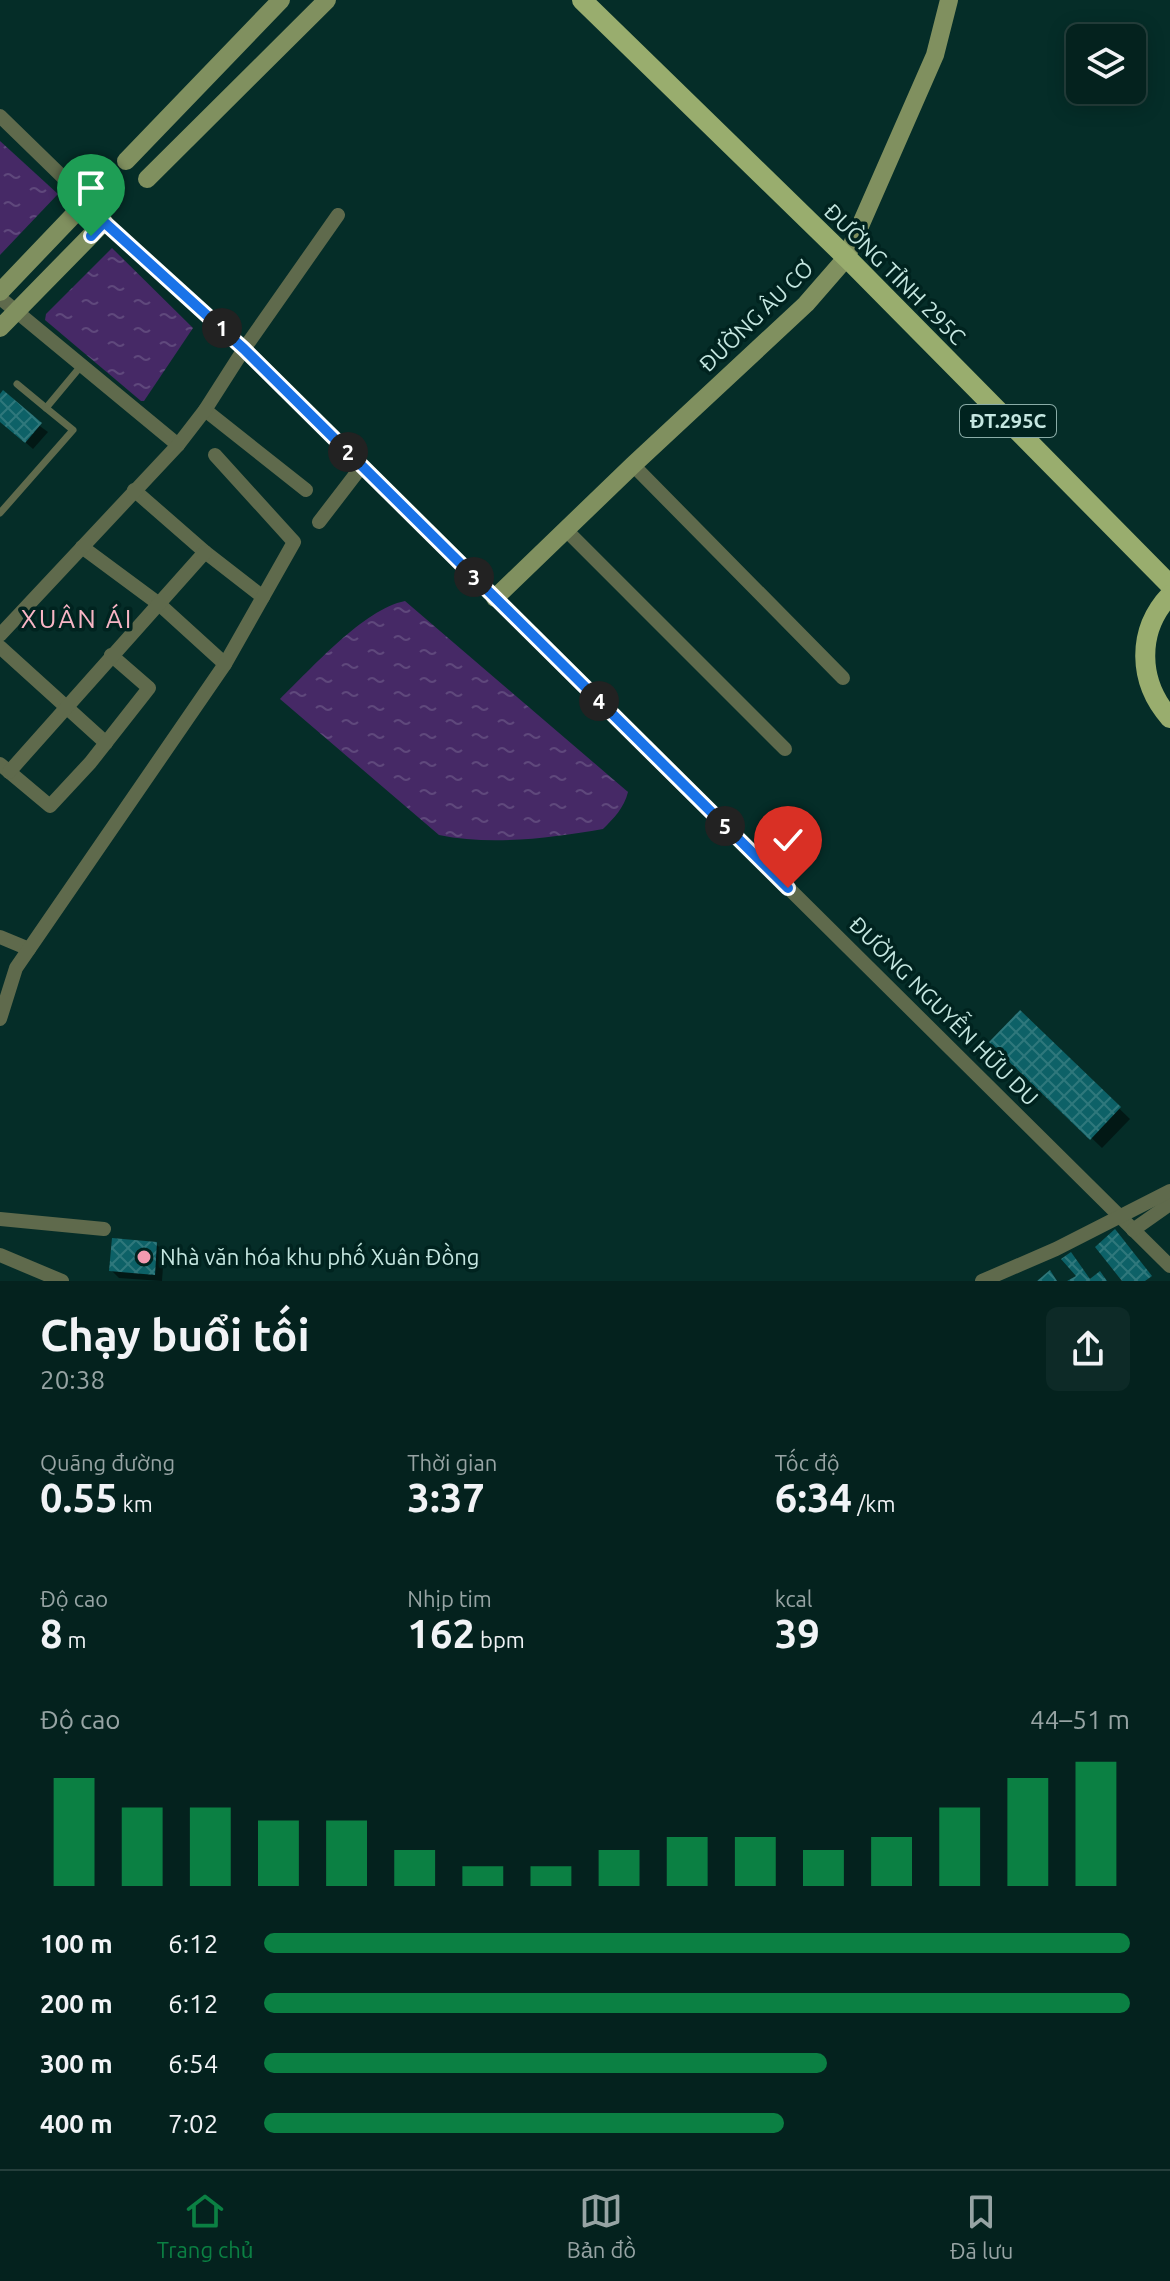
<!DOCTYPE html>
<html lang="vi">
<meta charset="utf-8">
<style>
:root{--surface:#04221e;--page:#0d2a27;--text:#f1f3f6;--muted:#97a4a4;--line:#253f3c;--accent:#0b8043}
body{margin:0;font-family:Ubuntu,sans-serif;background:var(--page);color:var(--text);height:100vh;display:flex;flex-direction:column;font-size:30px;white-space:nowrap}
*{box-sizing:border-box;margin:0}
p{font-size:26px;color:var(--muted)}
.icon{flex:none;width:44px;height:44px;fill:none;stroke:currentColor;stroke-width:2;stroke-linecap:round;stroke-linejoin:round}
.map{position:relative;height:1281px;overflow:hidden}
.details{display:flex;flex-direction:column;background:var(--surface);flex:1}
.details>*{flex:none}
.buttons{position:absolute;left:1066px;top:24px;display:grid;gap:16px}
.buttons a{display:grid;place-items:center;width:80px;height:80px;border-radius:12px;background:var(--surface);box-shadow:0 4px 20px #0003,0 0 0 2px var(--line);font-size:40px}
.pin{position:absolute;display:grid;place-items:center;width:68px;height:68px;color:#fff;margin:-82px -34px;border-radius:50% 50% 50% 0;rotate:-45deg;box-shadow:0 0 8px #0007}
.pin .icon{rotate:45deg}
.km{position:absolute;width:40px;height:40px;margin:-20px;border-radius:50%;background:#222;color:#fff;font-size:22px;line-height:40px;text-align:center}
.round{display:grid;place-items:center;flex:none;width:84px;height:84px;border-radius:12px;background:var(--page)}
.head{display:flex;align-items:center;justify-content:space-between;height:136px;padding:0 40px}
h1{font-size:44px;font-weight:700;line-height:60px}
.figures{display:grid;grid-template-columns:repeat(3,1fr);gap:12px;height:136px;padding:8px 40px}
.figures div{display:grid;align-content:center}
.figures b{font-size:40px;font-weight:700}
.figures small{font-size:22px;font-weight:400}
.figures p{font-size:22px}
.chart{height:224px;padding:16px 40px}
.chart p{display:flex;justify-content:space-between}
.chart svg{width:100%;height:144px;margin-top:8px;stroke:var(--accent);stroke-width:6}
ul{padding:0 40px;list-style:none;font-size:26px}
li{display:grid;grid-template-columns:128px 96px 1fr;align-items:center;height:60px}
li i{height:20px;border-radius:10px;background:var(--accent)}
.tabs{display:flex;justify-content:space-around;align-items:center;height:112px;border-top:2px solid var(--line);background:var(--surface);font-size:22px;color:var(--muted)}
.tabs a{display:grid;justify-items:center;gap:4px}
.tabs .active{color:var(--accent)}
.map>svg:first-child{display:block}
</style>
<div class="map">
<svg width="1170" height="1281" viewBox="0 0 1170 1281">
<defs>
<pattern id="water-ripples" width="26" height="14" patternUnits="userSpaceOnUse" patternTransform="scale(2)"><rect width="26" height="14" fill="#462966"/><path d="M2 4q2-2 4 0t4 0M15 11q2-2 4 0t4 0" fill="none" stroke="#5f487c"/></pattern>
<pattern id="building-cross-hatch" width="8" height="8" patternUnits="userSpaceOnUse" patternTransform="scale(2)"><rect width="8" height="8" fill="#0d6167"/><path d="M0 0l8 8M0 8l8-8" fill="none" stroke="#2f787c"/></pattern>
</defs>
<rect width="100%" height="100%" fill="#052d28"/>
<!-- water -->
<g fill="url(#water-ripples)">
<path d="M0,141L58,194L0,255Z"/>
<path d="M112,248L193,328L144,401H141L45,320L46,314Z"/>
<path d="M405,601L628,792C624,808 614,818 603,829C551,838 491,846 439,835L280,699C311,669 364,609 405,601Z"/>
</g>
<!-- shadow -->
<g fill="#0007">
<path d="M0,397L48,432L33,449L0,420Z"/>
<path d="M1020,1013L1130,1119L1102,1148L992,1042Z"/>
<path d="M156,1244L164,1252L162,1281L119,1278L111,1270Z"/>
</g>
<!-- building -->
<g fill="url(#building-cross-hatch)">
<path d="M3,390L42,423L25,443L0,422V394Z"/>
<path d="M1020,1010L1121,1107L1090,1140L989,1042Z"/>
<path d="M1115,1229L1152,1276L1145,1281H1122L1095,1247Z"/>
<path d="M112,1238L157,1242L155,1275L109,1271Z"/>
<path d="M1071,1252L1090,1279L1100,1271L1107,1281H1067L1076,1276L1061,1259Z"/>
<path d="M1050,1270L1057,1281H1037Z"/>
</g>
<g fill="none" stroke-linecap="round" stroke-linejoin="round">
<!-- service -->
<g stroke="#5f6a4c" stroke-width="7">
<path d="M17,384L46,408"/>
<path d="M0,513L73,430L46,408L81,366"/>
</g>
<!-- minor -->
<g stroke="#5f6a4c" stroke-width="14">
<path d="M0,116L75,189L104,222L244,349L1170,1266"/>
<path d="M0,298L178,445"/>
<path d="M205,410L306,490"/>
<path d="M633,465L843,678"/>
<path d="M134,490L205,552L263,597"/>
<path d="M319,522L362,466"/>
<path d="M565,529L785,749"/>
<path d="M82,547L159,604L225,664"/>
<path d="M0,635L178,445L205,410L244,349L338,215"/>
<path d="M0,647L106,743"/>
<path d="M0,764L50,806L90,763L149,688L111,655"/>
<path d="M9,772L205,552"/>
<path d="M0,937L29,949"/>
<path d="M0,1019L16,968L225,664L294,542L215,455"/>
<path d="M0,1219L104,1229"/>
<path d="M1133,1230L1170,1204"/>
<path d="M0,1255L62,1281"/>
<path d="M982,1281L1056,1249L1170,1191"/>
</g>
<!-- secondary -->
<g stroke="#80905f" stroke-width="18">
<path d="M126,161L281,0"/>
<path d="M147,179L327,0"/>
<path d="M0,292L86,202"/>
<path d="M0,328L104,222"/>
<path d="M495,598L633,465L806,304L846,258L935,55L949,0"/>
</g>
<!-- primary -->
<g stroke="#99ad6e" stroke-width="20">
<path d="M582,0L851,262L1170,585"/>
<path d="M1170,595C1136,631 1138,682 1170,718"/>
</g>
</g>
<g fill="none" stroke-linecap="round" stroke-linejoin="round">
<!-- route casing -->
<g stroke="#fff" stroke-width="16">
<path id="route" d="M91,236L104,222L244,349L788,888"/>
</g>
<!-- route -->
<use href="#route" stroke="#1a73e8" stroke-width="10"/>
</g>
<!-- markers -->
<circle fill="#f29ab0" stroke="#00231f" stroke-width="3" cx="144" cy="1257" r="8"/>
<g text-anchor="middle" stroke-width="7" stroke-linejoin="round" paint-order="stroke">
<!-- shield labels -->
<rect fill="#00231f" stroke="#8aaca7" stroke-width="2" x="960" y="405" width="96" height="32" rx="6"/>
<g font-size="20" font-weight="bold" fill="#c5e7e1">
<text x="1008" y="428">ĐT.295C</text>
</g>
<!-- street labels -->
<g font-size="22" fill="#c5e7e1" stroke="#00231f">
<text transform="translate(895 274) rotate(45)" y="8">ĐƯỜNG TỈNH 295C</text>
<text transform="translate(756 316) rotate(-44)" y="8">ĐƯỜNG ÂU CƠ</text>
<text transform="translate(944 1011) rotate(45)" y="8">ĐƯỜNG NGUYỄN HỮU DU</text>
</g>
<!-- poi labels -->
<g font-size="22" fill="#c5e7e1" stroke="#00231f" text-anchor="start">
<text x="160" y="1265">Nhà văn hóa khu phố Xuân Đồng</text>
</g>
<!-- quarter labels -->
<g font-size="26" letter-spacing="2" fill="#f8b5c5" stroke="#00231f">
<text x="77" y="628">XUÂN ÁI</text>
</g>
</g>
</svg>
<div class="buttons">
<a><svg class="icon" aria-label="layers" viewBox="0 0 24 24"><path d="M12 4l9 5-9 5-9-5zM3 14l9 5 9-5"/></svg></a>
</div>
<div class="pin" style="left:91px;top:236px;background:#1e9e55"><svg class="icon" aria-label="arrive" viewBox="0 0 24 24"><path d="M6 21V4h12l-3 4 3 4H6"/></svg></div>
<div class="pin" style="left:788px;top:888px;background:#d93025"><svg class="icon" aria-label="check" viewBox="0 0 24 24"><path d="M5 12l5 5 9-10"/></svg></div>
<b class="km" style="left:222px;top:328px">1</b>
<b class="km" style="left:348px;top:452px">2</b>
<b class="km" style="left:474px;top:577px">3</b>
<b class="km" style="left:599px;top:701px">4</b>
<b class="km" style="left:725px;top:826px">5</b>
</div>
<section class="details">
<div class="head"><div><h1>Chạy buổi tối</h1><p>20:38</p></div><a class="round"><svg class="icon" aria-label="share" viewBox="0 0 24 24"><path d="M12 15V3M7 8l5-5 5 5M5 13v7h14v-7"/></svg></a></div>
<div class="figures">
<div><p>Quãng đường</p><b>0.55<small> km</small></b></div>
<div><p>Thời gian</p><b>3:37</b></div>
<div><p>Tốc độ</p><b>6:34<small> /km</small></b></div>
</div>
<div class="figures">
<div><p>Độ cao</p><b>8<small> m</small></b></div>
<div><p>Nhịp tim</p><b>162<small> bpm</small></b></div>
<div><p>kcal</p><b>39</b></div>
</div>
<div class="chart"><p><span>Độ cao</span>44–51 m</p>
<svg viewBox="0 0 160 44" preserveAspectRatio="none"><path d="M5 44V11M15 44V20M25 44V20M35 44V24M45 44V24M55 44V33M65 44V38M75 44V38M85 44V33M95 44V29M105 44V29M115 44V33M125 44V29M135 44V20M145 44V11M155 44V6"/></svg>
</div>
<ul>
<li><b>100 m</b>6:12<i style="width:100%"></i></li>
<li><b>200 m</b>6:12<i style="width:100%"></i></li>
<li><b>300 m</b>6:54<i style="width:65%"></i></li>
<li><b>400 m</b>7:02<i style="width:60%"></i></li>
</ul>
</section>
<nav class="tabs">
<a class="active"><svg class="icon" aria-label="home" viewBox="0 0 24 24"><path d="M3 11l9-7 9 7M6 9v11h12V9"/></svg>Trang chủ</a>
<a><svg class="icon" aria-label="map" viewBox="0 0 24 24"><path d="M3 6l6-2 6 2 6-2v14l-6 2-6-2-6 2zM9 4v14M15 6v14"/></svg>Bản đồ</a>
<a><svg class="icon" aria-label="saved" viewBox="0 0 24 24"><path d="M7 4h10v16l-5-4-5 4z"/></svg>Đã lưu</a>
</nav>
